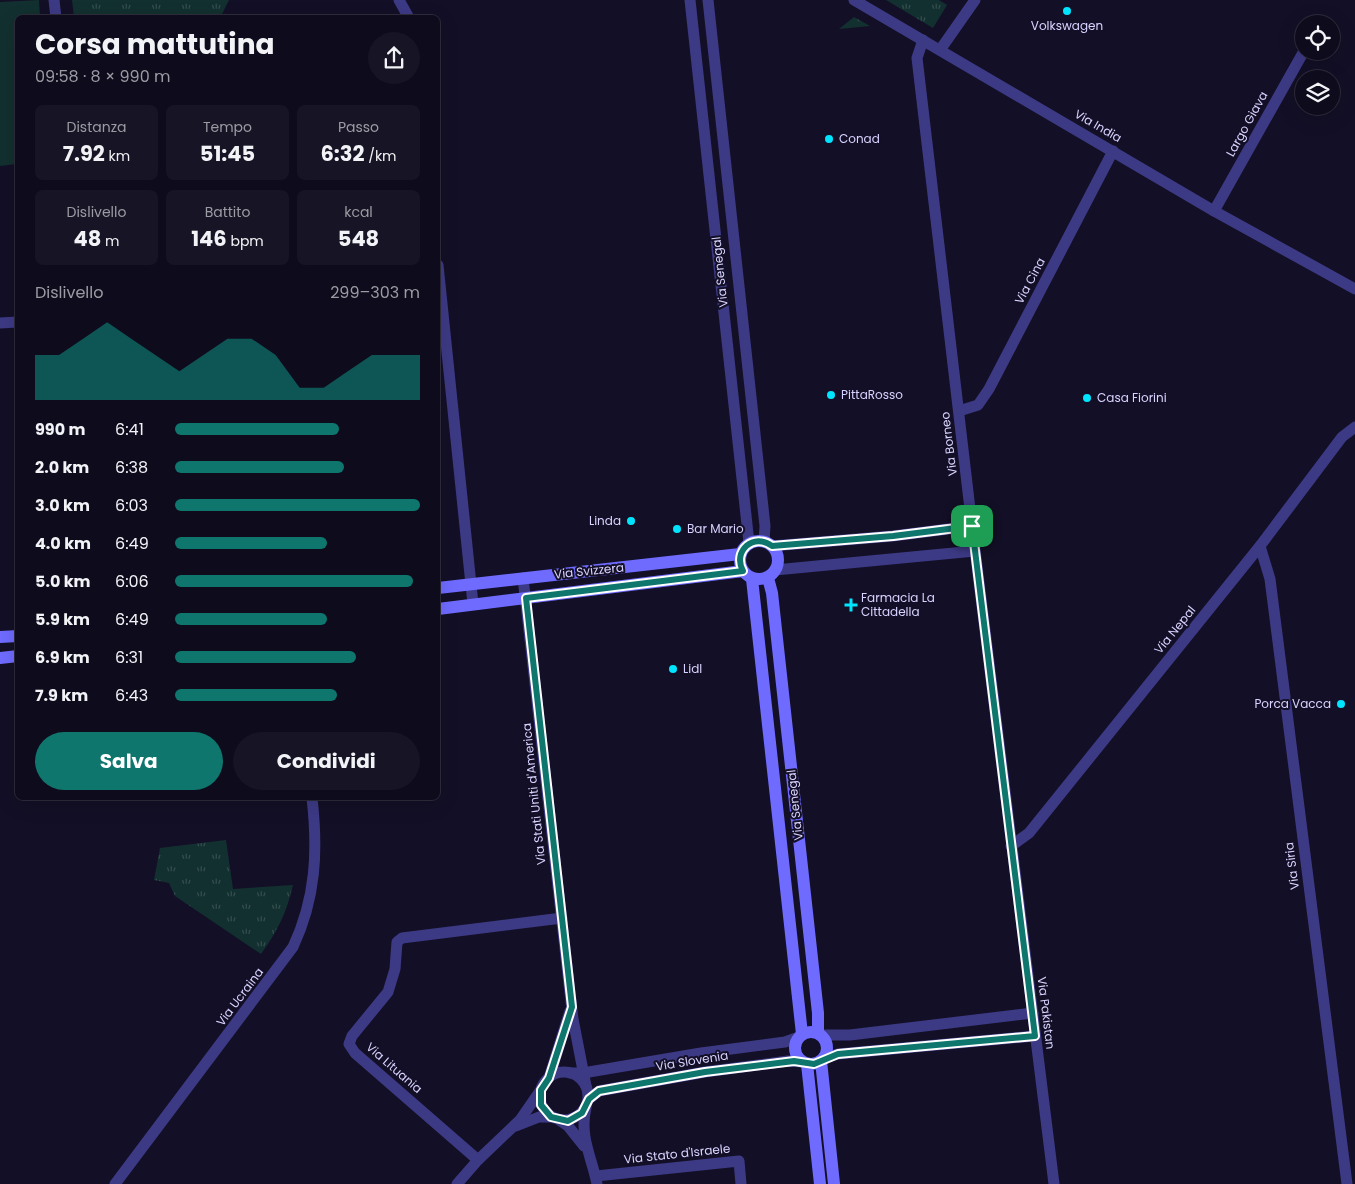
<!DOCTYPE html>
<html lang="it">
<meta charset="utf-8">
<style>
:root{--surface:#0e0b1c;--page:#171425;--text:#f1f3f6;--muted:#9b9ba3;--line:#2e2b3b;--accent:#0f766e}
body{margin:0;font-family:Poppins,sans-serif;background:var(--page);color:var(--text);height:100vh;display:flex;flex-direction:column;font-size:19px;white-space:nowrap}
*{box-sizing:border-box;margin:0}
p{font-size:16px;color:var(--muted)}
.icon{flex:none;width:28px;height:28px;fill:none;stroke:currentColor;stroke-width:2;stroke-linecap:round;stroke-linejoin:round}
.map{position:relative;flex:1;overflow:hidden}
.details{position:absolute;left:15px;top:15px;width:425px;height:785px;display:flex;flex-direction:column;background:var(--surface);border-radius:8px;box-shadow:0 5px 20px #0002,0 0 0 1px var(--line)}
.details>*{flex:none}
.buttons{position:absolute;left:1295px;top:15px;display:grid;gap:10px}
.buttons a{display:grid;place-items:center;width:45px;height:45px;border-radius:50%;background:var(--surface);box-shadow:0 5px 20px #0002,0 0 0 1px var(--line);font-size:25px}
.pin{position:absolute;display:grid;place-items:center;width:42px;height:42px;color:#fff;margin:-21px;border-radius:10px;box-shadow:0 2px 8px #0006}
.round{display:grid;place-items:center;flex:none;width:52px;height:52px;border-radius:26px;background:var(--page)}
.overview{display:flex;align-items:center;justify-content:space-between;height:85px;padding:0 20px}
h1{font-size:28px;font-weight:700;line-height:38px}
.figures{display:grid;grid-template-columns:repeat(3,1fr);gap:8px;height:85px;padding:5px 20px}
.figures div{display:grid;align-content:center;border-radius:8px;background:var(--page);text-align:center}
.figures b{font-size:21px;font-weight:700}
.figures small{font-size:14px;font-weight:400}
.figures p{font-size:14px}
.chart{height:140px;padding:10px 20px}
.chart p{display:flex;justify-content:space-between}
.chart svg{width:100%;height:90px;margin-top:5px;fill:var(--accent);opacity:.7}
.action{display:flex;gap:10px;margin-top:auto;padding:10px 20px}
.action a{flex:1;height:58px;border-radius:30px;background:var(--accent);color:#fff;font-size:20px;font-weight:700;line-height:58px;text-align:center}
.action a+a{background:var(--page);color:var(--text)}
ul{padding:0 20px;list-style:none;font-size:16px}
li{display:grid;grid-template-columns:80px 60px 1fr;align-items:center;height:38px}
li i{height:12px;border-radius:6px;background:var(--accent)}
.map>svg:first-child{display:block}
</style>
<div class="map">
<svg width="1355" height="1184" viewBox="0 0 1355 1184">
<defs>
<pattern id="grass-tufts" width="24" height="20" patternUnits="userSpaceOnUse" patternTransform="scale(1.25)"><rect width="24" height="20" fill="#12302f"/><path d="M3 7l-1-3M5 7V3M7 7l1-3M15 17l-1-3M17 17v-4M19 17l1-3" fill="none" stroke="#344d4e"/></pattern>
</defs>
<rect width="100%" height="100%" fill="#130f26"/>
<!-- grass -->
<g fill="url(#grass-tufts)">
<path d="M72,0H229L220,18L74,17Z"/>
<path d="M886,0H939L947,5L933,28Z"/>
<path d="M854,17L870,26L839,29Z"/>
<path d="M226,840L233,889L293,885C287,912 277,932 261,954L175,896L169,883L154,880L160,848Z"/>
</g>
<!-- pitch -->
<path fill="#12302f" d="M39,0L40,17L18,18L17,164L0,166V2Z"/>
<g fill="none" stroke-linecap="round" stroke-linejoin="round">
<!-- minor -->
<g stroke="#3d3a85" stroke-width="11">
<path d="M54,0L56,18"/>
<path d="M399,0L409,18"/>
<path d="M690,0L749,543"/>
<path d="M708,0L765,526L764,542"/>
<path d="M854,0L1214,211L1355,289"/>
<path d="M923,40L917,58L972,526L1054,1184"/>
<path d="M940,50L975,0"/>
<path d="M1214,211L1304,51"/>
<path d="M438,265L473,604"/>
<path d="M0,323L18,322"/>
<path d="M959,411L978,405L989,389L1113,151"/>
<path d="M772,546L893,536L972,526"/>
<path d="M1260,546L1270,579L1347,1184"/>
<path d="M775,570L975,551"/>
<path d="M523,578L573,1019L586,1086"/>
<path d="M1011,846L1029,833L1260,546L1342,437L1355,427"/>
<path d="M822,1035H850L1033,1013"/>
<path d="M824,1058L838,1054L1035,1036"/>
<circle cx="564" cy="1096" r="24"/>
<path d="M570,1073H583L701,1053L785,1042L799,1037"/>
<path d="M549,1078L570,1011"/>
<path d="M589,1099L599,1091L705,1072L788,1061L804,1062"/>
<path d="M586,1108C579,1136 592,1158 597,1184"/>
<path d="M559,1120L568,1126L584,1146"/>
<path d="M516,1126L539,1117H551"/>
<path d="M478,1160L355,1053L349,1044L352,1036L388,992L395,969L397,942L402,938L562,918"/>
<path d="M596,1176L739,1161L741,1184"/>
<path d="M115,1184L293,947C316,898 318,851 312,798"/>
<path d="M457,1184L478,1160L520,1120L540,1091"/>
</g>
<!-- secondary -->
<g stroke="#6f6bff" stroke-width="12">
<circle cx="759" cy="560" r="19"/>
<path d="M768,578L772,593L818,1013V1032"/>
<path d="M752,579L802,1034"/>
<path d="M438,588L740,554"/>
<path d="M438,609L743,571"/>
<path d="M0,637L18,636"/>
<path d="M0,658L18,656"/>
<circle cx="811" cy="1048" r="16"/>
<path d="M821,1061L834,1184"/>
<path d="M807,1064L820,1184"/>
</g>
</g>
<g fill="none" stroke-linecap="round" stroke-linejoin="round">
<!-- route casing -->
<g stroke="#fff" stroke-width="10">
<path id="route" d="M972,526L1035,1036L838,1054L814,1064L794,1061L705,1072L599,1091L589,1099L582,1113L568,1121L551,1117L541,1105V1090L549,1078L572,1007L526,598L743,571C732,551 754,532 772,546L893,536Z"/>
</g>
<!-- route -->
<use href="#route" stroke="#0f766e" stroke-width="6"/>
</g>
<!-- markers -->
<g fill="#00e5ff" stroke="#130f26" stroke-width="2">
<circle cx="1067" cy="11" r="5"/>
<circle cx="829" cy="139" r="5"/>
<circle cx="831" cy="395" r="5"/>
<circle cx="1087" cy="398" r="5"/>
<circle cx="631" cy="521" r="5"/>
<circle cx="677" cy="529" r="5"/>
<path d="M848.5 597.5h5v5h5v5h-5v5h-5v-5h-5v-5h5z"/>
<circle cx="673" cy="669" r="5"/>
<circle cx="1341" cy="704" r="5"/>
</g>
<g text-anchor="middle" stroke-width="4" stroke-linejoin="round" paint-order="stroke">
<!-- poi labels -->
<g font-size="12" fill="#d9d4ff" stroke="#130f26" text-anchor="start">
<text x="1067" y="30" text-anchor="middle">Volkswagen</text>
<text x="839" y="143">Conad</text>
<text x="841" y="399">PittaRosso</text>
<text x="1097" y="402">Casa Fiorini</text>
<text x="621" y="525" text-anchor="end">Linda</text>
<text x="687" y="533">Bar Mario</text>
<text x="861" y="602">Farmacia La<tspan x="861" dy="14">Cittadella</tspan></text>
<text x="683" y="673">Lidl</text>
<text x="1331" y="708" text-anchor="end">Porca Vacca</text>
</g>
<!-- street labels -->
<g font-size="12" fill="#d9d4ff" stroke="#130f26">
<text transform="translate(1247 124) rotate(-61)" y="4">Largo Giava</text>
<text transform="translate(1098 126) rotate(30)" y="4">Via India</text>
<text transform="translate(720 272) rotate(-96)" y="4">Via Senegal</text>
<text transform="translate(1030 281) rotate(-62)" y="4">Via Cina</text>
<text transform="translate(949 444) rotate(-97)" y="4">Via Borneo</text>
<text transform="translate(589 571) rotate(-6)" y="4">Via Svizzera</text>
<text transform="translate(1175 630) rotate(-51)" y="4">Via Nepal</text>
<text transform="translate(534 794) rotate(-96)" y="4">Via Stati Uniti d'America</text>
<text transform="translate(795 805) rotate(-96)" y="4">Via Senegal</text>
<text transform="translate(1292 866) rotate(-97)" y="4">Via Siria</text>
<text transform="translate(240 997) rotate(-53)" y="4">Via Ucraina</text>
<text transform="translate(1046 1013) rotate(83)" y="4">Via Pakistan</text>
<text transform="translate(692 1061) rotate(-9)" y="4">Via Slovenia</text>
<text transform="translate(394 1068) rotate(41)" y="4">Via Lituania</text>
<text transform="translate(677 1154) rotate(-6)" y="4">Via Stato d'Israele</text>
</g>
</g>
</svg>
<div class="buttons">
<a><svg class="icon" aria-label="locate" viewBox="0 0 24 24"><circle cx="12" cy="12" r="6"/><path d="M12 2v4M12 18v4M2 12h4M18 12h4"/></svg></a>
<a><svg class="icon" aria-label="layers" viewBox="0 0 24 24"><path d="M12 4l9 5-9 5-9-5zM3 14l9 5 9-5"/></svg></a>
</div>
<div class="pin" style="left:972px;top:526px;background:#1e9e55"><svg class="icon" aria-label="arrive" viewBox="0 0 24 24"><path d="M6 21V4h12l-3 4 3 4H6"/></svg></div>
<section class="details">
<div class="overview"><div><h1>Corsa mattutina</h1><p>09:58 · 8 × 990 m</p></div><a class="round"><svg class="icon" aria-label="share" viewBox="0 0 24 24"><path d="M12 15V3M7 8l5-5 5 5M5 13v7h14v-7"/></svg></a></div>
<div class="figures">
<div><p>Distanza</p><b>7.92<small> km</small></b></div>
<div><p>Tempo</p><b>51:45</b></div>
<div><p>Passo</p><b>6:32<small> /km</small></b></div>
</div>
<div class="figures">
<div><p>Dislivello</p><b>48<small> m</small></b></div>
<div><p>Battito</p><b>146<small> bpm</small></b></div>
<div><p>kcal</p><b>548</b></div>
</div>
<div class="chart"><p><span>Dislivello</span>299–303 m</p>
<svg viewBox="0 0 160 44" preserveAspectRatio="none"><path d="M0 44V22L10 22L20 14L30 6L40 14L50 22L60 30L70 22L80 14L90 14L100 22L110 38L120 38L130 30L140 22L150 22L160 22V44z"/></svg>
</div>
<ul>
<li><b>990 m</b>6:41<i style="width:67%"></i></li>
<li><b>2.0 km</b>6:38<i style="width:69%"></i></li>
<li><b>3.0 km</b>6:03<i style="width:100%"></i></li>
<li><b>4.0 km</b>6:49<i style="width:62%"></i></li>
<li><b>5.0 km</b>6:06<i style="width:97%"></i></li>
<li><b>5.9 km</b>6:49<i style="width:62%"></i></li>
<li><b>6.9 km</b>6:31<i style="width:74%"></i></li>
<li><b>7.9 km</b>6:43<i style="width:66%"></i></li>
</ul>
<div class="action"><a>Salva</a><a>Condividi</a></div>
</section>
</div>
